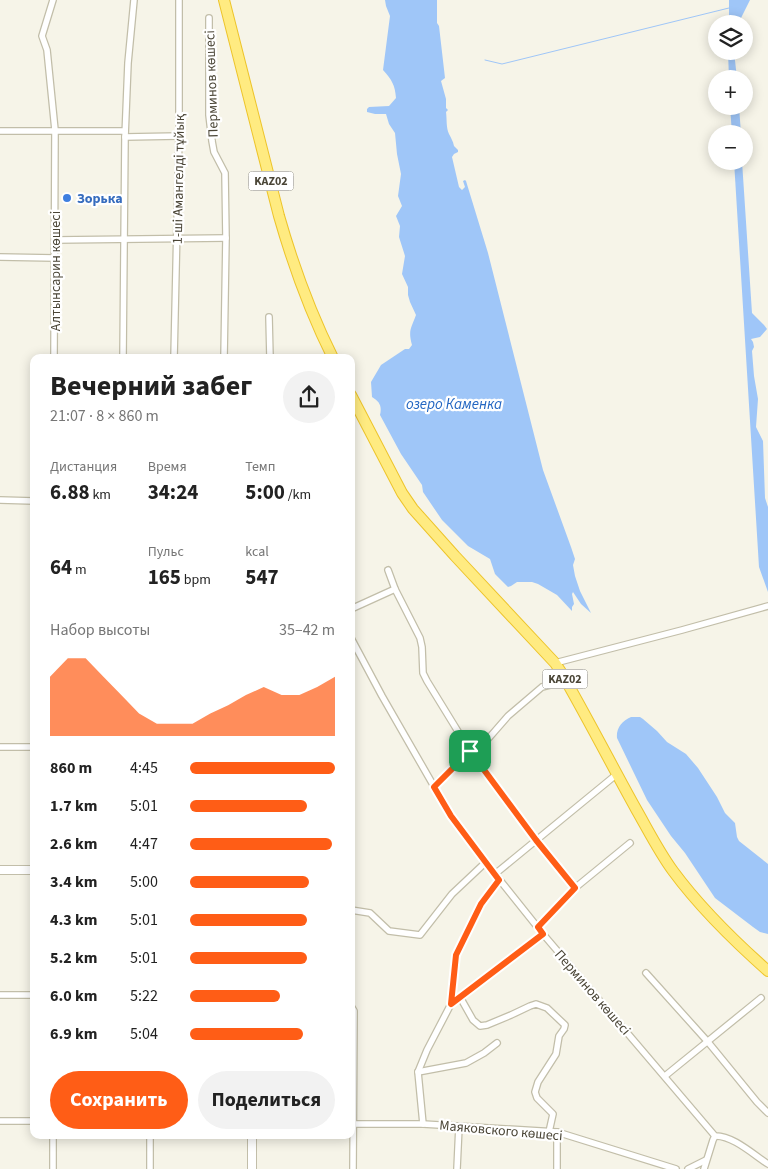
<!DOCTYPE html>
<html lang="ru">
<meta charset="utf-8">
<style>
:root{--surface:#fff;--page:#f2f2f2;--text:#222;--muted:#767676;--accent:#ff5d16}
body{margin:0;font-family:"Source Sans 3",sans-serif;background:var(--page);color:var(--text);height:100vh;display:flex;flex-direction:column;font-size:19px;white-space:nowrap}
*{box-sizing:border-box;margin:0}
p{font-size:16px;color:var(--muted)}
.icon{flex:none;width:28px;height:28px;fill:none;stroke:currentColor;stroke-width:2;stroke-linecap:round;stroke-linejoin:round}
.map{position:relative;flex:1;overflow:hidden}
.drawer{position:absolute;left:30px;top:354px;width:325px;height:785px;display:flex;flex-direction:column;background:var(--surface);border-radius:10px;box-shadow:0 2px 12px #0003}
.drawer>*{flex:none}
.tools{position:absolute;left:708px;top:15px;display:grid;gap:10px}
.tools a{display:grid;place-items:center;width:45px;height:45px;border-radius:50%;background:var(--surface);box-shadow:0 2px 12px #0003;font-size:25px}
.pin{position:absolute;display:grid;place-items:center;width:42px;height:42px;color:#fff;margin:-21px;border-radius:10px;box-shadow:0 2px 8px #0006}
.round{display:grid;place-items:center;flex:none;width:52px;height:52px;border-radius:26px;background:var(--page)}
.head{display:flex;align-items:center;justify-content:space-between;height:85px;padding:0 20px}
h1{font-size:28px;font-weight:700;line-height:38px}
.metrics{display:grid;grid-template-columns:repeat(3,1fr);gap:8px;height:85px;padding:5px 20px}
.metrics div{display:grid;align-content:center}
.metrics b{font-size:21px;font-weight:700}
.metrics small{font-size:14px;font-weight:400}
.metrics p{font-size:14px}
.chart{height:140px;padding:10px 20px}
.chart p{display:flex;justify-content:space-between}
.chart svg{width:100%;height:90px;margin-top:5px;fill:var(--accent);opacity:.7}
.button{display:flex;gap:10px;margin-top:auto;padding:10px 20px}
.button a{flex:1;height:58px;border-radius:30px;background:var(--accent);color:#fff;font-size:20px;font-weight:700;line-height:58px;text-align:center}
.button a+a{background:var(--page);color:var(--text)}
ul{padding:0 20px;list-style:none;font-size:16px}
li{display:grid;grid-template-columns:80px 60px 1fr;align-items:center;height:38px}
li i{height:12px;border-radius:6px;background:var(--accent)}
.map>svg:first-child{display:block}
</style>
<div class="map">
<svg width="768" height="1169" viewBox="0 0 768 1169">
<rect width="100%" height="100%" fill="#f6f4e8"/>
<!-- water -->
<g fill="#9fc6f8">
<path d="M385,0H437V23L439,26L445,78L441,81L446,99V108L448,110L446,112C447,119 446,128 449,134C451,138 453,141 454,146L458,150V152L454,154L452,157L459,187L462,190L465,187L463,181L465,180L466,181L488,253L543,470L571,547L575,559L573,565L575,576L580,591L591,613L581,604L573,592L572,594L574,604L572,607V611L557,595L538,584L532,582H517L511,586L508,587L495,574L490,559L468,546L442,520L423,492L422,485L401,454L380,415C382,406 380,402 372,397L371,382L381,365L405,349H409L412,345C408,330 411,329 416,315L410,302L408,295V287L402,274L405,256L399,237L400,226L396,216L402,206L398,196L401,174L397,154L395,133L389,124L386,114H375L367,112V109L369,107L389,106L396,98C395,85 392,80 383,70L390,16L386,6Z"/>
<path d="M729,0H750L738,24H729Z"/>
<path d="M728,51H734L737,79H729Z"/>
<path d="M730,106H739L741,134H732Z"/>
<path d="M734,161H742L752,313L764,325L767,329L760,337L751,339L753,342L754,347L752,351L754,376L758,399L756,427L763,441L765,498L768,507V592L759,567Z"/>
<path d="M631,717H640L643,719L657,731L667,742L686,754L698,768L717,797L725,813L735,823L737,837L739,841L768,864V934L760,932L753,927L715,898L685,853L671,836L647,800L617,738C616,728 622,721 631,717Z"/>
</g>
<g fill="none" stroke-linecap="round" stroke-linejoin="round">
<!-- stream -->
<path stroke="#9fc6f8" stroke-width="1" d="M485,60L502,64L729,8"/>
<!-- minor casing -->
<g stroke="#c2bea9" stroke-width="8">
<g id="minor">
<path d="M53,0L42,36L47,50L55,130L54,358"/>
<path d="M209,18V115L212,141L214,152L225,173L226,238L224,358"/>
<path d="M0,131H125"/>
<path d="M125,137L179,136"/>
<path d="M55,240L226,238"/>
<path d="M0,257L55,258"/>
<path d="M269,317L270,358"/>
<path d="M123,358L125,137L128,63L134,0"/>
<path d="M174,358L179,136V0"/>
<path d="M0,500L34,501"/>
<path d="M388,570L395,589L420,638L422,647L423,673L427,681L470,751L536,840L575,888"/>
<path d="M351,609L395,589"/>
<path d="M351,638L382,696L451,816L495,874L543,934L715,1136C732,1135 754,1155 768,1164"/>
<path d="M555,663L682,630L768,606"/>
<path d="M0,747H34"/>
<path d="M434,787L470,751L488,739L508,716L542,687L566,681"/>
<path d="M495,874L617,774"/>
<path d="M351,910L370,913L389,931L420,935L452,894L486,862"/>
<path d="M538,927L575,888L630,843"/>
<path d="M646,973L708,1042L757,1102L768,1113"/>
<path d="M0,995H34"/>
<path d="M460,997L473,1020L480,1026L487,1025L511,1015L530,1006L536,1004L547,1008L565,1025L564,1029L559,1036L556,1054L538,1082L535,1092L537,1098L553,1114L549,1132"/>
<path d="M451,1004L456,955L481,904L499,879"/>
<path d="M351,1006L354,1011L353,1169"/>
<path d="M418,1072L466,1063L484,1053L497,1043"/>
<path d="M665,1076L761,998"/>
<path d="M0,1121H34"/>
<path d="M351,1124H423L557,1132L676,1169"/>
<path d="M423,1124L418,1072L427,1050L451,1004L543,934"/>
<path d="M557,1132V1169"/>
<path d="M53,1169V1135"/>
<path d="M150,1169V1135"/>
<path d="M457,1169L459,1126"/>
<path d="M688,1169L706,1160"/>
<path d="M704,1169L713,1140L715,1136"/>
</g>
</g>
<!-- tertiary casing -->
<g stroke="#c2bea9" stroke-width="10">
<g id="tertiary">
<path d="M0,870H34"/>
<path d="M252,1135V1169"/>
</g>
</g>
<!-- trunk casing -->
<g stroke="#edc42b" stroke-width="12">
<g id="trunk">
<path d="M224,0L279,216C293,265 310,312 333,358"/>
<path d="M351,395L402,493L413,509L455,556L555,663L561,672C587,717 611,764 636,809C648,830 659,852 673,871C701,909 733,940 768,971"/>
</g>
</g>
<!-- minor -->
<use href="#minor" stroke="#fff" stroke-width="5.5"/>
<!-- tertiary -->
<use href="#tertiary" stroke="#fff" stroke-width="8"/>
<!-- trunk -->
<use href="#trunk" stroke="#ffeb81" stroke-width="10"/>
</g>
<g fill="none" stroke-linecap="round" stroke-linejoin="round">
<!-- route casing -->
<g stroke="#fff" stroke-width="10">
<path id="route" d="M470,751L536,840L575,888L538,927L543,934L451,1004L456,955L481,904L499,880L451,816L434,787Z"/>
</g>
<!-- route -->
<use href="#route" stroke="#ff5d16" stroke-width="6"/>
</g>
<!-- markers -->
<circle fill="#3f7fe0" stroke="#fff" stroke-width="2" cx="67" cy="198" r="5"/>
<g text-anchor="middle" stroke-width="4.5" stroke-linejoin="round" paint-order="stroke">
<!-- shield labels -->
<g fill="#fff" stroke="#807d72" stroke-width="1">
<rect x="248.5" y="171.5" width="45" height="19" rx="4"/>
<rect x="542.5" y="669.5" width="45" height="19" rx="4"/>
</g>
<g font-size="12" font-weight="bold" fill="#4a4536">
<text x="271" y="185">KAZ02</text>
<text x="565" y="683">KAZ02</text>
</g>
<!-- street labels -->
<g font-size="14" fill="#4a4536" stroke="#fff">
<text transform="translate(211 84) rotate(-92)" y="5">Перминов көшесі</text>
<text transform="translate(178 179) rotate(-89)" y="5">1-ші Амангелді тұйық</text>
<text transform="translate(55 271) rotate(-90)" y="5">Алтынсарин көшесі</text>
<text transform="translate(593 992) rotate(49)" y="5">Перминов көшесі</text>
<text transform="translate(501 1130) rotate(5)" y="5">Маяковского көшесі</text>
</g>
<!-- shop labels -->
<g font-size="14" font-weight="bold" fill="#366cbe" stroke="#fff" text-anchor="start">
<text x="77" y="203">Зорька</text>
</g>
<!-- water labels -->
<g font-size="15" font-style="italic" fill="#2366c2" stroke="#fff">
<text x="454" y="409">озеро Каменка</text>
</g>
</g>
</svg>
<div class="tools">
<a><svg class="icon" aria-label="layers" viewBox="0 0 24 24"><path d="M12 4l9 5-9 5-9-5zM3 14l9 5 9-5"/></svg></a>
<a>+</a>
<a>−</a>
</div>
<div class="pin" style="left:470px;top:751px;background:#1e9e55"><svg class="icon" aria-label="arrive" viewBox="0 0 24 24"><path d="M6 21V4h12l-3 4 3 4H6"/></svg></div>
<section class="drawer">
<div class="head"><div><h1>Вечерний забег</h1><p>21:07 · 8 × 860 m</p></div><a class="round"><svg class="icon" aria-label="share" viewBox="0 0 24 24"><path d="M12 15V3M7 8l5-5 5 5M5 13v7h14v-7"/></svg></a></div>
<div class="metrics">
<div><p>Дистанция</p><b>6.88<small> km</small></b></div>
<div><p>Время</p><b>34:24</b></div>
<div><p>Темп</p><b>5:00<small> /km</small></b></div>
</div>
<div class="metrics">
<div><b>64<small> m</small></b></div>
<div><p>Пульс</p><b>165<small> bpm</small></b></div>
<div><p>kcal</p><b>547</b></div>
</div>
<div class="chart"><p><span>Набор высоты</span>35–42 m</p>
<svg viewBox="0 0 160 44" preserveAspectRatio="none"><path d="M0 44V15L10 6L20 6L30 15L40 24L50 33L60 38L70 38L80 38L90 33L100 29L110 24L120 20L130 24L140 24L150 20L160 15V44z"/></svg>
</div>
<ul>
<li><b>860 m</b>4:45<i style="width:100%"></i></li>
<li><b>1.7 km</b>5:01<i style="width:81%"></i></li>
<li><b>2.6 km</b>4:47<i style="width:98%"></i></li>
<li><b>3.4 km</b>5:00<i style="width:82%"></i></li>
<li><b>4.3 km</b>5:01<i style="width:81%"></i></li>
<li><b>5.2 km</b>5:01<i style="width:81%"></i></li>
<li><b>6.0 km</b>5:22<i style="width:62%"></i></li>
<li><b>6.9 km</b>5:04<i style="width:78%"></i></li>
</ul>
<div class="button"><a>Сохранить</a><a>Поделиться</a></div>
</section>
</div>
